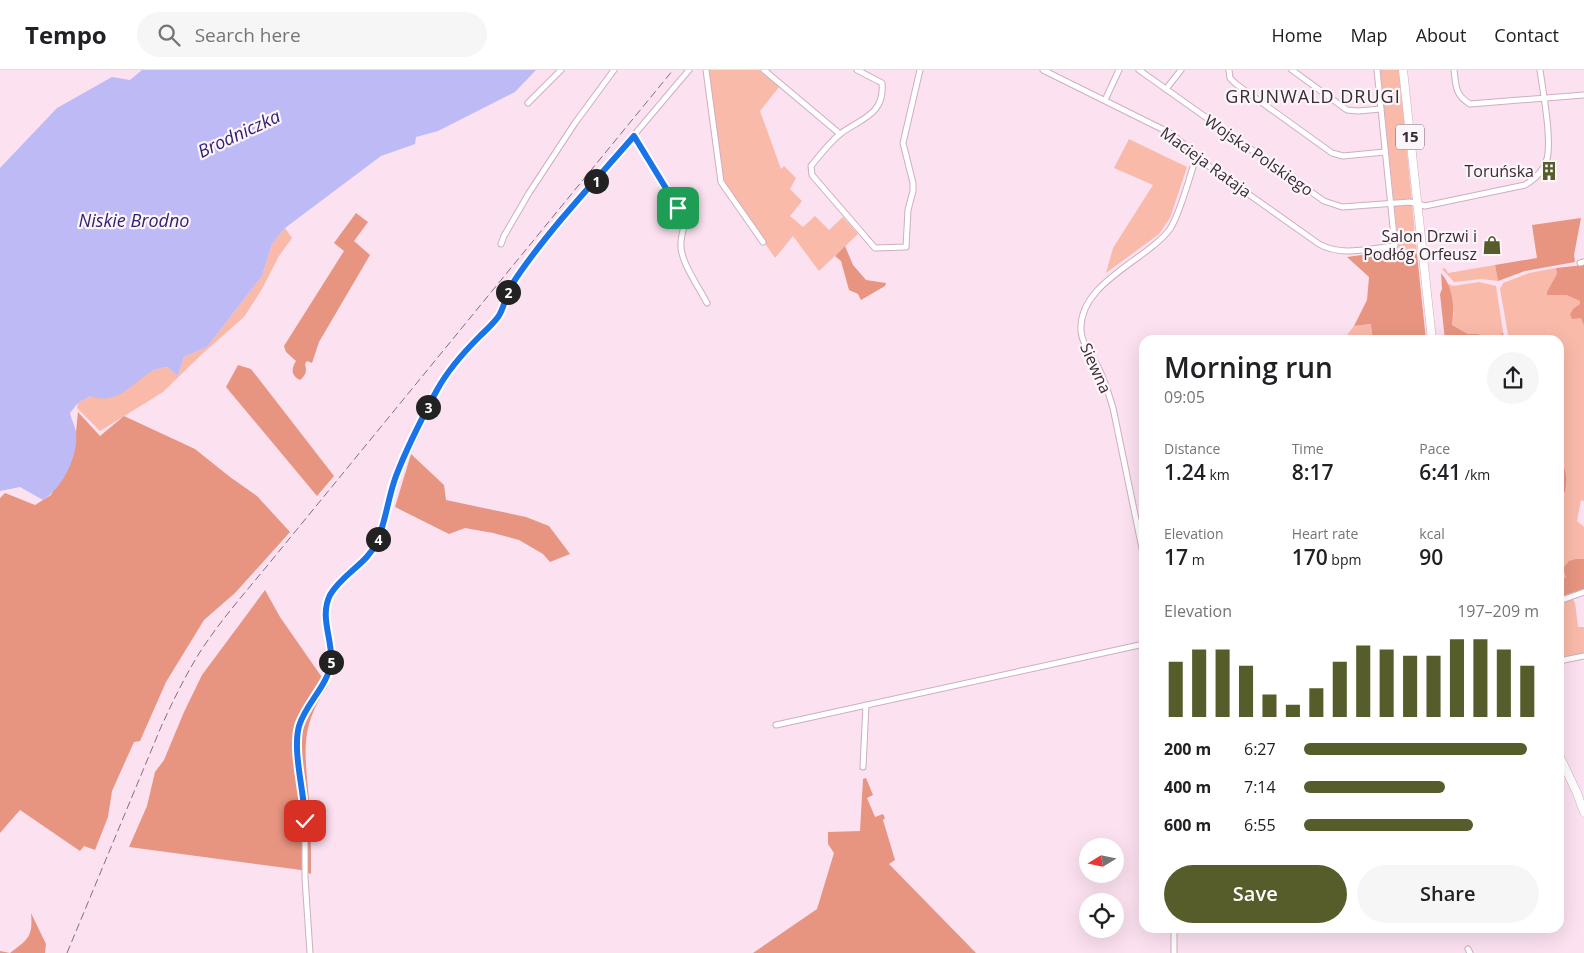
<!DOCTYPE html>
<meta charset="utf-8">
<style>
:root{--surface:#fff;--page:#f6f6f6;--text:#202124;--muted:#757577;--line:#e0e0e0;--accent:#565d2b}
body{margin:0;font-family:"Open Sans",sans-serif;background:var(--page);color:var(--text);height:100vh;display:flex;flex-direction:column;font-size:19px;white-space:nowrap}
*{box-sizing:border-box;margin:0}
p{font-size:16px;color:var(--muted)}
.icon{flex:none;width:28px;height:28px;fill:none;stroke:currentColor;stroke-width:2;stroke-linecap:round;stroke-linejoin:round}
.map{position:relative;flex:1;overflow:hidden}
.side{position:absolute;left:1139px;top:265px;width:425px;height:598px;display:flex;flex-direction:column;background:var(--surface);border-radius:15px;box-shadow:0 5px 20px #0002}
.side>*{flex:none}
.needle{width:32px;rotate:260deg}
.controls{position:absolute;left:1079px;top:768px;display:grid;gap:10px}
.controls a{display:grid;place-items:center;width:45px;height:45px;border-radius:50%;background:var(--surface);box-shadow:0 5px 20px #0002;font-size:25px}
.pin{position:absolute;display:grid;place-items:center;width:42px;height:42px;color:#fff;margin:-21px;border-radius:10px;box-shadow:0 2px 8px #0006}
.km{position:absolute;width:25px;height:25px;margin:-12px;border-radius:50%;background:#222;color:#fff;font-size:14px;line-height:25px;text-align:center}
.round{display:grid;place-items:center;flex:none;width:52px;height:52px;border-radius:26px;background:var(--page)}
.summary{display:flex;align-items:center;justify-content:space-between;height:85px;padding:0 25px}
h1{font-size:28px;font-weight:600;line-height:38px}
.stats{display:grid;grid-template-columns:repeat(3,1fr);gap:8px;height:85px;padding:5px 25px}
.stats div{display:grid;align-content:center}
.stats b{font-size:21px;font-weight:600}
.stats small{font-size:14px;font-weight:400}
.stats p{font-size:14px}
.chart{height:140px;padding:10px 25px}
.chart p{display:flex;justify-content:space-between}
.chart svg{width:100%;height:90px;margin-top:5px;stroke:var(--accent);stroke-width:6}
.primary-button{display:flex;gap:10px;margin-top:auto;padding:10px 25px}
.primary-button a{flex:1;height:58px;border-radius:30px;background:var(--accent);color:#fff;font-size:20px;font-weight:600;line-height:58px;text-align:center}
.primary-button a+a{background:var(--page);color:var(--text)}
ul{padding:0 25px;list-style:none;font-size:16px}
li{display:grid;grid-template-columns:80px 60px 1fr;align-items:center;height:38px}
li i{height:12px;border-radius:6px;background:var(--accent)}
header{display:flex;align-items:center;gap:30px;box-sizing:border-box;height:70px;padding:0 25px;background:var(--surface);border-bottom:1px solid var(--line)}
header strong{font-size:24px}
nav{display:flex;gap:28px;margin-inline-start:auto;font-size:18px}
.search{width:350px;height:45px;background:var(--page);display:flex;align-items:center;gap:12px;box-sizing:border-box;padding:0 18px;border-radius:28px;color:var(--muted);font-size:19px}
.map>svg:first-child{display:block}
</style>
<header>
<strong>Tempo</strong>
<div class="search"><svg class="icon" aria-label="search" viewBox="0 0 24 24"><circle cx="10" cy="10" r="6"/><path d="M15 15l6 6"/></svg>Search here</div>
<nav><a>Home</a><a>Map</a><a>About</a><a>Contact</a></nav>
</header>
<div class="map">
<svg width="1584" height="883" viewBox="0 0 1584 883">
<rect width="100%" height="100%" fill="#fce1f1"/>
<!-- green -->
<g fill="#f9baaa">
<path d="M708,0H759L779,17L760,41L781,99L784,96L796,108L790,119L802,131L790,146L803,157L815,146L829,160L843,147L858,164L819,201L793,166L775,188L726,116L721,98Z"/>
<path d="M1380,0H1399L1417,184L1399,180Z"/>
<path d="M1129,69L1187,97L1170,148L1159,164L1106,203L1113,178L1153,115L1114,98Z"/>
<path d="M285,158L292,168L279,186L262,219L244,247L201,285L163,322L100,361L77,338L78,333C104,319 138,303 167,297L178,306L184,287L207,277L262,206L272,174Z"/>
<path d="M1495,195L1498,211L1481,209L1454,212L1442,199L1445,198L1448,203Z"/>
<path d="M1556,198L1557,204L1547,225H1566L1580,231V234L1574,238L1581,248L1584,256V431L1581,430L1577,451L1584,457V489H1576L1566,509L1559,507V423L1565,422C1567,413 1567,403 1563,394L1559,395V270H1509L1500,219L1503,213L1529,203Z"/>
<path d="M1479,212L1496,216L1503,262L1498,269L1488,268L1478,264H1468L1452,255L1454,244L1447,213L1453,216Z"/>
<path d="M1372,254L1373,270H1343L1354,256Z"/>
<path d="M1572,528L1575,533L1578,557H1584V584L1567,588L1559,584V533Z"/>
</g>
<!-- forest -->
<g fill="#e79580">
<path d="M356,143L368,152L354,171L370,185L319,272L312,293L307,291L305,294C307,302 306,305 300,310C291,306 291,299 296,291L286,282L284,276L344,181L334,173Z"/>
<path d="M1581,148L1574,185L1575,192L1525,201L1498,211L1495,195L1537,188L1532,155Z"/>
<path d="M845,176L853,195L866,210L886,213L885,216L861,230L858,224L849,220L841,191L835,186Z"/>
<path d="M1399,180L1417,184L1426,270H1391L1389,266V270H1373L1371,254L1354,256L1367,230L1369,207L1347,187Z"/>
<path d="M1584,195V256L1581,248L1572,249L1570,244L1574,238L1580,234V231L1566,225H1547V222L1557,204L1556,198Z"/>
<path d="M1441,203C1453,217 1455,238 1452,255L1468,264H1478L1488,268L1498,269L1503,262L1504,270H1445L1440,224L1442,219Z"/>
<path d="M238,295L251,299L334,406L317,426L226,317Z"/>
<path d="M78,342L100,366L124,346L195,379L230,407L257,426L290,462L235,523L204,550L166,612L140,671L134,672L112,721L108,747L95,780L84,776L80,781L20,740L0,763V428L5,423L35,435L51,425L74,382Z"/>
<path d="M411,384L444,415L446,430L526,447L549,456L570,484L550,492L543,484L519,470L493,463L465,458L449,464L395,437Z"/>
<path d="M1563,394C1567,403 1567,413 1565,422L1559,423V395Z"/>
<path d="M1576,489H1584V519L1559,527V507L1566,508L1563,498L1569,491Z"/>
<path d="M265,520L280,547L328,616C299,657 305,684 309,730C311,755 311,780 311,804L301,800L129,777L147,736L155,702L164,690L184,642L202,605Z"/>
<path d="M866,708L873,725L867,728L875,747L883,744L885,748L883,750L895,790L889,794L976,883H753L817,839L834,783L828,774V762L860,761L863,709Z"/>
<path d="M31,843L46,874L45,883H0V881L10,883C29,869 33,866 31,843Z"/>
</g>
<!-- water -->
<path fill="#bebaf6" d="M142,0H536L515,22L438,61L416,67L415,74L381,86L285,158L272,174L262,206L207,277L184,287L178,306L167,297C162,298 156,299 152,301C131,314 117,336 91,326L78,333L70,343C71,349 75,356 76,362C79,385 62,419 43,430L20,417L0,421V98L57,38L112,7L130,10Z"/>
<g fill="none" stroke-linecap="round" stroke-linejoin="round">
<!-- minor casing -->
<g stroke="#ceaec2" stroke-width="7">
<g id="minor">
<path d="M706,0L721,112L763,172"/>
<path d="M764,0L840,64"/>
<path d="M857,0L882,13C885,45 860,49 840,64C829,73 820,85 811,96L812,105L875,178L906,177L908,140L913,121V113L903,73L920,0"/>
<path d="M1043,0L1170,63L1190,79L1196,87L1319,174C1342,187 1370,178 1395,176L1377,0"/>
<path d="M1139,0L1324,131L1342,137L1410,132L1425,136L1525,115C1535,109 1544,100 1547,89C1552,69 1543,22 1540,0"/>
<path d="M1229,0L1230,8L1236,14L1332,83L1343,86L1385,82"/>
<path d="M1292,0L1347,40L1358,41L1381,39"/>
<path d="M1454,0C1456,16 1455,25 1470,34L1584,25"/>
<path d="M1166,19L1181,0"/>
<path d="M1105,30L1119,0"/>
<path d="M528,33L561,0"/>
<path d="M634,66L684,146C686,156 681,163 681,173C679,190 699,217 707,233"/>
<path d="M501,174L504,166L529,123L575,53L614,0"/>
<path d="M1580,193L1584,192"/>
<path d="M1144,488L1113,338C1109,325 1105,311 1099,299C1093,287 1082,275 1081,261C1078,213 1146,191 1170,159C1180,144 1190,106 1196,87"/>
<path d="M1559,531L1584,522"/>
<path d="M1559,591L1584,586"/>
<path d="M776,655L1144,574"/>
<path d="M863,697L866,635"/>
<path d="M1468,879L1470,883"/>
<path d="M310,883L305,808V735L299,691L297,664L300,654L306,641L324,611L331,592L326,553L327,532L331,524L343,509L366,488L377,471L396,407L438,317L452,296L497,248L504,237L507,224L520,202L536,181L689,0"/>
<path d="M1174,883V858"/>
</g>
</g>
<!-- primary casing -->
<g stroke="#ceaec2" stroke-width="9">
<g id="primary">
<path d="M1403,0L1432,270"/>
<path d="M1559,685L1577,723L1584,742"/>
</g>
</g>
<!-- minor -->
<use href="#minor" stroke="#fff" stroke-width="5"/>
<!-- primary -->
<use href="#primary" stroke="#fff" stroke-width="8"/>
<!-- rail -->
<path stroke="#816f7a" stroke-width="1" stroke-dasharray="8 4" stroke-linecap="butt" d="M67,883L161,657C173,631 185,606 200,582C220,551 244,524 267,496L673,0"/>
</g>
<g fill="none" stroke-linecap="round" stroke-linejoin="round">
<!-- route casing -->
<g stroke="#fff" stroke-width="10">
<path id="route" d="M305,751C305,724 292,682 299,656C306,633 328,616 331,592C333,570 319,547 330,525C342,504 367,494 377,472C386,451 388,427 396,406C407,377 422,348 437,320C448,300 463,283 479,267C485,261 493,254 498,247C503,240 504,233 507,225C510,217 516,208 521,201C555,153 596,110 634,66L678,138"/>
</g>
<!-- route -->
<use href="#route" stroke="#1a73e8" stroke-width="6"/>
</g>
<!-- icons -->
<defs>
<g id="building-bare" transform="scale(1.5)"><path d="M-4-6H4V6H1V3H-1V6H-4ZM-2.5-4.3h1.7v1.8h-1.7ZM.8-4.3h1.7v1.8H.8ZM-2.5-1h1.7V.8h-1.7ZM.8-1h1.7V.8H.8Z" fill="#565d2b" stroke="#fcf5f9" stroke-width="2.5" paint-order="stroke"/></g>
<g id="shop-bare" transform="scale(1.5)"><path d="M-5-2.5h2.3a2.7 3.5 0 0 1 5.4 0H5L5.5 6h-11ZM-1.5-2.5h3a1.5 2.3 0 0 0-3 0Z" fill="#565d2b" stroke="#fcf5f9" stroke-width="2.5" paint-order="stroke"/></g>
</defs>
<g fill-rule="evenodd">
<use href="#building-bare" x="1549" y="101"/>
<use href="#shop-bare" x="1492" y="175"/>
</g>
<g text-anchor="middle" stroke-width="4.5" stroke-linejoin="round" paint-order="stroke">
<!-- shield labels -->
<rect fill="#fcf5f9" stroke="#73686e" stroke-width="1" x="1396" y="54.5" width="28" height="25" rx="4"/>
<g font-size="15" font-weight="bold" fill="#382b33">
<text x="1410" y="72">15</text>
</g>
<!-- street labels -->
<g font-size="16" fill="#382b33" stroke="#fcf5f9">
<text transform="translate(1259 85) rotate(35)" y="6">Wojska Polskiego</text>
<text transform="translate(1206 92) rotate(36)" y="6">Macieja Rataja</text>
<text transform="translate(1096 298) rotate(66)" y="6">Siewna</text>
</g>
<!-- poi labels -->
<g font-size="16" fill="#382b33" stroke="#fcf5f9" text-anchor="end">
<text x="1534" y="107">Toruńska</text>
<text x="1477" y="172">Salon Drzwi i<tspan x="1477" dy="18">Podłóg Orfeusz</tspan></text>
</g>
<!-- neighbourhood labels -->
<g font-size="18" letter-spacing="1" fill="#382b33" stroke="#fcf5f9">
<text x="1313" y="33">GRUNWALD DRUGI</text>
</g>
<!-- water labels -->
<g font-size="18" font-style="italic" fill="#321e70" stroke="#fcf5f9">
<text transform="translate(239 64) rotate(-25)" y="6">Brodniczka</text>
<text x="134" y="157">Niskie Brodno</text>
</g>
</g>
</svg>
<div class="controls">
<a><svg class="needle" viewBox="-14 -14 28 28"><path d="M0-13l5 13h-10z" fill="#e53935"/><path d="M0 13l5-13h-10z" fill="#757577"/></svg></a>
<a><svg class="icon" aria-label="locate" viewBox="0 0 24 24"><circle cx="12" cy="12" r="6"/><path d="M12 2v4M12 18v4M2 12h4M18 12h4"/></svg></a>
</div>
<div class="pin" style="left:678px;top:138px;background:#1e9e55"><svg class="icon" aria-label="arrive" viewBox="0 0 24 24"><path d="M6 21V4h12l-3 4 3 4H6"/></svg></div>
<div class="pin" style="left:305px;top:751px;background:#d93025"><svg class="icon" aria-label="check" viewBox="0 0 24 24"><path d="M5 12l5 5 9-10"/></svg></div>
<b class="km" style="left:596px;top:111px">1</b>
<b class="km" style="left:508px;top:222px">2</b>
<b class="km" style="left:428px;top:337px">3</b>
<b class="km" style="left:378px;top:469px">4</b>
<b class="km" style="left:331px;top:592px">5</b>
<section class="side">
<div class="summary"><div><h1>Morning run</h1><p>09:05</p></div><a class="round"><svg class="icon" aria-label="share" viewBox="0 0 24 24"><path d="M12 15V3M7 8l5-5 5 5M5 13v7h14v-7"/></svg></a></div>
<div class="stats">
<div><p>Distance</p><b>1.24<small> km</small></b></div>
<div><p>Time</p><b>8:17</b></div>
<div><p>Pace</p><b>6:41<small> /km</small></b></div>
</div>
<div class="stats">
<div><p>Elevation</p><b>17<small> m</small></b></div>
<div><p>Heart rate</p><b>170<small> bpm</small></b></div>
<div><p>kcal</p><b>90</b></div>
</div>
<div class="chart"><p><span>Elevation</span>197–209 m</p>
<svg viewBox="0 0 160 44" preserveAspectRatio="none"><path d="M5 44V17M15 44V11M25 44V11M35 44V19M45 44V33M55 44V38M65 44V30M75 44V17M85 44V9M95 44V11M105 44V14M115 44V14M125 44V6M135 44V6M145 44V11M155 44V19"/></svg>
</div>
<ul>
<li><b>200 m</b>6:27<i style="width:95%"></i></li>
<li><b>400 m</b>7:14<i style="width:60%"></i></li>
<li><b>600 m</b>6:55<i style="width:72%"></i></li>
</ul>
<div class="primary-button"><a>Save</a><a>Share</a></div>
</section>
</div>
